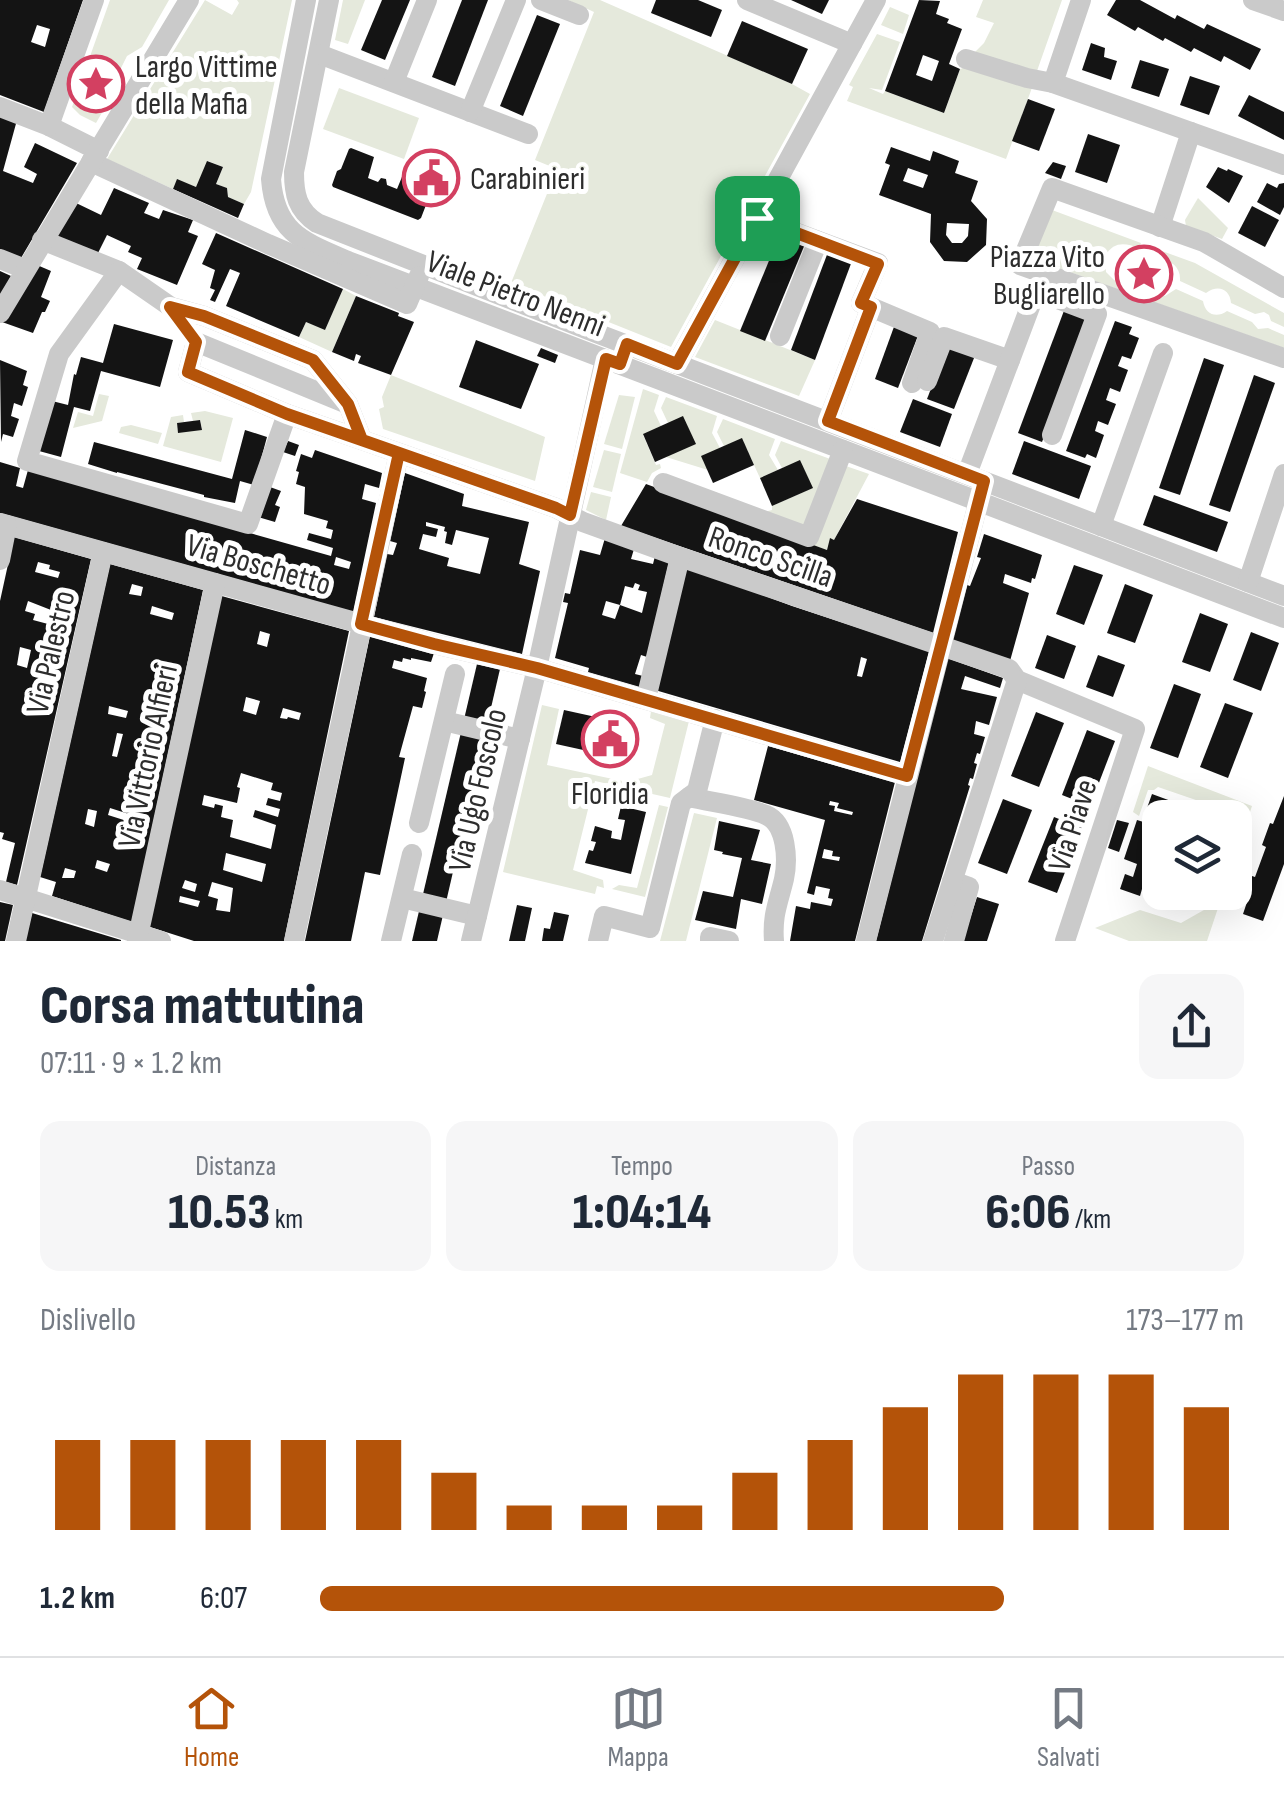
<!DOCTYPE html>
<html lang="it">
<meta charset="utf-8">
<style>
:root{--surface:#fff;--page:#f6f6f7;--text:#1f2937;--muted:#747a83;--line:#e0e1e3;--accent:#b45309}
body{margin:0;font-family:"Sofia Sans Condensed",sans-serif;background:var(--page);color:var(--text);height:100vh;display:flex;flex-direction:column;font-size:38px;white-space:nowrap}
*{box-sizing:border-box;margin:0}
p{font-size:32px;color:var(--muted)}
.icon{flex:none;width:55px;height:55px;fill:none;stroke:currentColor;stroke-width:2;stroke-linecap:round;stroke-linejoin:round}
.map{position:relative;height:941px;overflow:hidden}
.drawer{display:flex;flex-direction:column;background:var(--surface);flex:1}
.drawer>*{flex:none}
.tools{position:absolute;left:1142px;top:800px;display:grid;gap:20px}
.tools a{display:grid;place-items:center;width:110px;height:110px;border-radius:20px;background:var(--surface);box-shadow:0 10px 40px #0002;font-size:50px}
.pin{position:absolute;display:grid;place-items:center;width:85px;height:85px;color:#fff;margin:-42px;border-radius:20px;box-shadow:0 5px 15px #0006}
.round{display:grid;place-items:center;flex:none;width:105px;height:105px;border-radius:20px;background:var(--page)}
.head{display:flex;align-items:center;justify-content:space-between;height:170px;padding:0 40px}
h1{font-size:55px;font-weight:800;line-height:75px}
.figures{display:grid;grid-template-columns:repeat(3,1fr);gap:15px;height:170px;padding:10px 40px}
.figures div{display:grid;align-content:center;border-radius:20px;background:var(--page);text-align:center}
.figures b{font-size:50px;font-weight:800}
.figures small{font-size:28px;font-weight:400}
.figures p{font-size:28px}
.chart{height:280px;padding:20px 40px}
.chart p{display:flex;justify-content:space-between}
.chart svg{width:100%;height:180px;margin-top:10px;stroke:var(--accent);stroke-width:6}
ul{padding:0 40px;list-style:none;font-size:32px}
li{display:grid;grid-template-columns:160px 120px 1fr;align-items:center;height:75px}
li i{height:25px;border-radius:12px;background:var(--accent)}
.dock{display:flex;justify-content:space-around;align-items:center;height:140px;border-top:2px solid var(--line);background:var(--surface);font-size:28px;color:var(--muted)}
.dock a{display:grid;justify-items:center;gap:5px}
.dock .current{color:var(--accent)}
.map>svg:first-child{display:block}
</style>
<div class="map">
<svg width="1284" height="941" viewBox="0 0 1284 941">
<rect width="100%" height="100%" fill="#fff"/>
<!-- green -->
<g fill="#e5e9dc">
<path d="M110,0H169L142,47L127,56L121,68L119,83L96,123L80,115L72,107Z"/>
<path d="M205,0L232,15L239,3L237,0H292L251,192L244,204L228,197L227,188L216,184L223,167L208,161L196,187L177,180L173,189L107,159Z"/>
<path d="M343,0H365L348,44L335,40Z"/>
<path d="M568,0H600L792,84L810,94L671,347L511,283L557,169L535,160L594,12Z"/>
<path d="M983,0H1062L1037,71L973,54L984,43L994,23L976,17Z"/>
<path d="M890,7L909,15L903,34L881,25Z"/>
<path d="M877,34L900,42L882,90L869,88L883,94L885,91L944,113L960,69L971,65L1033,85L1006,159L847,101L853,87L849,85Z"/>
<path d="M339,88L419,118L404,159L323,129Z"/>
<path d="M1198,198L1228,228L1222,239L1186,226L1185,220Z"/>
<path d="M1052,210L1141,243L1139,248C1125,243 1114,241 1105,256L1106,272L1114,280L1125,285L1123,291L1033,259Z"/>
<path d="M1162,251L1195,263L1284,313V327L1271,321L1269,315L1264,312L1255,314L1231,303C1230,289 1218,284 1206,293L1180,281C1181,267 1172,262 1160,257Z"/>
<path d="M343,289L356,296L332,352L299,337L306,322L325,329Z"/>
<path d="M1176,289L1203,301C1205,314 1216,319 1227,311L1252,322L1258,329L1268,328L1284,335V348L1145,299L1148,291L1165,296Z"/>
<path d="M715,320L815,360L799,396L695,357Z"/>
<path d="M391,375L545,437L535,481L383,429L379,409L384,407L382,397Z"/>
<path d="M643,389L659,395L654,411L661,426L643,435L656,465L660,464L661,468L652,473L647,482L620,473Z"/>
<path d="M99,394L109,396L102,421L73,428L78,412L93,416Z"/>
<path d="M619,395L635,397L622,449L604,444Z"/>
<path d="M666,397L717,416L712,433L720,448L708,470L666,457L668,423L661,408Z"/>
<path d="M205,411L233,418L221,462L163,446L171,417L183,415L184,422L177,423L178,432L202,429L200,420L193,421L191,413Z"/>
<path d="M723,419L775,439L769,455L778,470L760,478L742,439L724,446L717,432Z"/>
<path d="M131,425L162,433L158,444L119,433L121,427Z"/>
<path d="M781,441L833,460L808,529L769,517L768,511L772,510V506L812,488L800,461L782,468L775,455Z"/>
<path d="M604,450L621,454L612,492L593,487Z"/>
<path d="M843,465L869,474L834,540L830,539L827,550L810,544Z"/>
<path d="M591,492L611,497L606,520L586,510Z"/>
<path d="M542,705L559,709L547,765L627,782L652,775L665,724L650,718L651,711L689,721L670,798L595,781L573,870L603,880L604,888L597,886L595,894L503,872Z"/>
<path d="M1148,766L1252,806L1235,857V818L1223,817L1225,810L1158,787L1154,790H1148L1139,816L1133,812Z"/>
<path d="M659,805L668,807L645,897L612,889L619,885L637,888Z"/>
<path d="M694,813L717,818L686,941H660Z"/>
<path d="M1215,893H1223L1207,941H1129L1095,928L1140,910L1181,923L1211,906Z"/>
</g>
<!-- building -->
<g fill="#141414" fill-rule="evenodd">
<path d="M0,0H83L44,112L0,95ZM37,25L50,29L45,47L31,42Z"/>
<path d="M382,0H410L385,60L361,50Z"/>
<path d="M462,0H488L455,86L432,77Z"/>
<path d="M656,0H698L722,10L711,37L651,13Z"/>
<path d="M791,0H829L822,14Z"/>
<path d="M919,0L940,1L936,14L949,19L947,23L962,29L949,64L960,69L944,113L885,91ZM923,55L939,61L932,81L916,75Z"/>
<path d="M1116,0H1140L1175,19L1177,15L1204,29L1207,24L1261,49L1250,70L1224,56L1221,62L1194,48L1191,52L1165,38L1163,41L1138,27L1135,31L1107,15Z"/>
<path d="M537,15L560,24L523,116L500,106Z"/>
<path d="M742,21L808,49L792,84L727,56Z"/>
<path d="M1091,43L1105,48L1104,57L1117,61L1111,80L1082,70Z"/>
<path d="M1140,60L1169,69L1159,97L1131,88Z"/>
<path d="M1190,76L1220,86L1209,115L1180,105Z"/>
<path d="M1249,95L1284,112V140L1238,116Z"/>
<path d="M1028,99L1055,109L1039,151L1012,141Z"/>
<path d="M0,115L17,120L3,171L33,183L37,174L24,167L35,143L77,163L21,258L0,249Z"/>
<path d="M1088,134L1120,145L1107,183L1075,172Z"/>
<path d="M891,147L930,161L933,151L959,161L955,173L978,181L971,201L987,219L986,245L967,262L944,261L930,242L931,214L879,195L890,165L885,163ZM908,168L928,175L923,188L903,181ZM947,223L969,224L968,236L962,243H952L946,235Z"/>
<path d="M351,148L374,157L368,178L378,182L381,178L386,179L387,185L397,189L404,172L407,170L429,179L423,200L426,205L421,218L418,220L333,187L332,185L337,171L341,169L349,149Z"/>
<path d="M207,161L223,167L216,184L227,188L228,197L244,204L238,218L173,189L177,179L196,187Z"/>
<path d="M1053,162L1066,166L1061,179L1045,173Z"/>
<path d="M1218,167L1227,171L1228,169L1243,176L1229,203L1206,187Z"/>
<path d="M1267,183L1277,188L1279,184L1284,183V207L1280,215L1257,202Z"/>
<path d="M114,188L149,203L144,213L159,219L163,210L193,220L188,232L198,236L177,285L137,269L142,258L128,252L131,246L107,235L98,253L54,236L74,202L101,215Z"/>
<path d="M1252,206L1279,220L1265,247L1238,233Z"/>
<path d="M216,233L343,289L325,330L306,322L299,337L226,306L240,273L230,269L215,302L210,300L215,290L210,288L215,270L202,264Z"/>
<path d="M780,234L805,244L765,341L740,331Z"/>
<path d="M828,252L852,261L815,360L791,350Z"/>
<path d="M37,265L51,271L41,297L50,301L45,312H42L33,333L2,322Z"/>
<path d="M0,271L11,276L0,297Z"/>
<path d="M356,296L399,313L398,316L414,322L391,375L358,363L361,356L356,354L354,361L332,352Z"/>
<path d="M1065,308L1089,317L1042,442L1018,433Z"/>
<path d="M1115,321L1132,327L1129,334L1139,338L1131,359L1122,356L1118,366L1128,370L1120,392L1110,388L1106,400L1116,404L1108,425L1098,421L1095,431L1104,435L1096,458L1087,454L1085,458L1066,451Z"/>
<path d="M114,324L173,340L160,387L101,371L90,411L74,407L61,457L39,451L52,401L68,405L74,374L76,375L81,357L103,363Z"/>
<path d="M895,324L919,333L898,388L875,379Z"/>
<path d="M476,340L539,364L521,409L459,387Z"/>
<path d="M949,342L976,353L954,409L927,399Z"/>
<path d="M541,348L558,355L555,363L537,356Z"/>
<path d="M1204,358L1224,365L1180,495L1159,488Z"/>
<path d="M0,360L27,371L23,385L28,387L22,406L14,403L11,416L19,419L13,437L3,434L1,442Z"/>
<path d="M1254,375L1275,383L1230,512L1209,505Z"/>
<path d="M913,399L952,414L940,447L900,432Z"/>
<path d="M683,416L696,444L655,462L643,434Z"/>
<path d="M200,420L202,430L178,433L177,423Z"/>
<path d="M245,430L267,437L254,485L240,481L235,503L204,497V495L117,472V473L88,464L94,442L232,479Z"/>
<path d="M742,438L754,465L713,483L701,456Z"/>
<path d="M288,441L299,445L295,456L283,452Z"/>
<path d="M1024,441L1091,466L1079,499L1012,474Z"/>
<path d="M315,450L382,473L379,488L365,484L362,499L376,503L353,612L0,513V462L20,468L16,486L23,488L28,470L331,556L333,548L307,540L309,533L331,539L333,530L326,528L328,521L304,514L305,487L296,484L299,472L296,471L301,454L312,458ZM336,557L351,562L349,569L334,565Z"/>
<path d="M800,460L813,488L772,506L760,478Z"/>
<path d="M405,473L464,494L462,506L529,522L519,564L540,571L522,654L374,617L387,554L393,555L397,543L390,541ZM426,522L445,527L444,531L447,532L445,543L452,545L456,530L489,538L480,574L447,566L449,558L419,549L423,534L436,537L438,529L426,526Z"/>
<path d="M646,484L827,550L830,538L834,540L857,499L958,532L933,633L621,526Z"/>
<path d="M270,487L281,491L275,505L280,507L275,522L258,517Z"/>
<path d="M1154,495L1228,522L1217,552L1143,525Z"/>
<path d="M984,534L1042,555L1035,579L1032,578L1031,583L1005,574L1003,583L1029,593L1010,661L951,640L964,584L970,586L981,558L977,557Z"/>
<path d="M14,537L91,559L17,885L6,882L15,843L2,839L4,833L0,832V601ZM38,562L50,565L49,569L60,572L58,578L35,572ZM28,601L51,610L48,624L33,620L35,614L25,611ZM20,647L31,650L27,668L17,665Z"/>
<path d="M605,538L634,549L631,559L653,564L655,556L669,562L647,657L641,655L635,674L643,676L640,687L588,672L589,668L555,658L568,603L563,602L565,593L570,594L580,550L600,555ZM635,583L640,585L638,590L647,592L642,613L620,605L615,619L602,615L606,601L620,605L625,586L633,588Z"/>
<path d="M110,564L203,590L132,922L52,896L56,882L40,877ZM132,584L143,587L141,596L129,594ZM152,606L174,613L172,620L150,614ZM109,706L128,711L126,718L108,714ZM117,733L123,734L117,757L112,756ZM110,808L132,815L130,822L108,815ZM88,809L97,811L94,827L85,824ZM97,860L110,864L107,872L95,868ZM65,868L76,871L74,878H62Z"/>
<path d="M1074,565L1103,575L1084,625L1056,614Z"/>
<path d="M687,567L792,606L929,651L900,762L655,690ZM861,657L867,659L862,677L857,676Z"/>
<path d="M1125,584L1153,595L1135,643L1107,633Z"/>
<path d="M218,595L349,631L284,941H194L147,926ZM260,631L270,634L267,647L257,644ZM246,697L260,701L256,715L243,711ZM283,708L301,713L299,720L288,717L287,719L280,718ZM241,773L273,783L271,790L282,793L280,801L268,798L266,805L280,809L278,817L255,810L253,817L276,825L271,849L230,837L233,820L221,817L223,806L215,804L214,808L202,805L204,795L237,803L240,788L237,787ZM226,853L266,864L262,882L223,870ZM185,880L197,884L195,892L182,888ZM212,882L233,888L230,912L216,910L218,899L208,896ZM180,896L200,901L198,907L179,902Z"/>
<path d="M1200,613L1228,624L1210,672L1182,662Z"/>
<path d="M1251,632L1279,643L1261,691L1233,680Z"/>
<path d="M1047,635L1076,646L1064,679L1035,668Z"/>
<path d="M370,636L434,653L431,662L411,658V660L403,658L402,662L394,660L392,668L427,678L424,691L426,692L422,708L413,706L399,757L405,758L380,875L365,872L351,941H305Z"/>
<path d="M1098,655L1125,665L1113,697L1086,687Z"/>
<path d="M947,658L1003,678L1000,688L965,676L961,689L997,697L989,725L976,721L974,734L985,737L980,754L977,753L974,763L977,764L973,779L970,778L968,785L970,786L922,941H876Z"/>
<path d="M477,664L500,669L437,941H412Z"/>
<path d="M1174,684L1201,694L1178,758L1150,748Z"/>
<path d="M1225,703L1253,713L1228,778L1200,767Z"/>
<path d="M564,710L614,721L606,755L556,744Z"/>
<path d="M1036,712L1064,723L1039,787L1011,776Z"/>
<path d="M1087,730L1115,741L1090,806L1062,795Z"/>
<path d="M768,746L895,782L855,941H790L796,906L810,909L811,902L831,906L833,899L828,898L830,889L816,886L814,895L807,893L825,820L754,800ZM830,801L839,803L837,808L853,812L852,815L834,811L835,806L829,805ZM824,849L833,851L832,856L840,857L839,861L822,858Z"/>
<path d="M1152,794L1171,801L1169,807L1187,813L1189,807L1208,813L1207,818H1160V894L1182,892L1177,908L1157,901L1160,895L1142,889L1140,896L1120,889L1125,874L1133,877L1137,864L1124,859L1137,820L1150,824L1154,811L1147,808Z"/>
<path d="M1284,796V864L1263,921L1243,914L1248,899L1244,898L1252,876L1255,877L1266,847L1262,845L1270,823L1273,824Z"/>
<path d="M1003,799L1032,810L1007,874L978,863Z"/>
<path d="M621,806L646,812L631,874L585,863L589,850L593,851L596,842L591,841L595,826L612,831L611,838L621,840L625,820L618,819Z"/>
<path d="M1054,817L1082,828L1057,893L1028,882Z"/>
<path d="M1117,820L1129,823L1119,852L1108,848Z"/>
<path d="M719,821L760,830L751,860L771,864L762,904L741,899L736,929L695,920L703,891L733,897L742,858L722,854L723,852L714,850Z"/>
<path d="M977,897L999,904L987,941H963Z"/>
<path d="M0,902L13,905L5,941H0Z"/>
<path d="M517,905L532,908L525,941H509Z"/>
<path d="M554,912L569,915L563,941H542L544,928L550,929Z"/>
<path d="M32,913L121,940V941H25Z"/>
</g>
<g fill="none" stroke-linecap="round" stroke-linejoin="round">
<!-- minor -->
<g stroke="#cacaca" stroke-width="20">
<path d="M306,0L271,179C275,233 304,242 348,261L1284,618"/>
<path d="M329,0L294,172C294,194 297,210 317,223L596,333L1284,596"/>
<path d="M541,0L579,15"/>
<path d="M747,0L852,44"/>
<path d="M1081,0L1053,83L1284,165"/>
<path d="M1253,0L1284,11"/>
<path d="M319,54L528,134"/>
<path d="M966,59L1027,78L1053,83"/>
<path d="M394,82L427,0"/>
<path d="M0,107L49,126L99,151"/>
<path d="M470,112L516,0"/>
<path d="M49,126L94,0"/>
<path d="M91,162L268,244L407,304L419,276"/>
<path d="M757,218L878,263L861,303L930,332L912,383"/>
<path d="M1160,227L1191,132"/>
<path d="M42,240L119,271L171,307L204,316L313,360L348,404L362,440L556,508L583,522L680,557L1009,669L1017,680L1135,729L1065,941"/>
<path d="M0,259L25,269"/>
<path d="M119,271L59,354L27,461L248,524L287,414"/>
<path d="M1284,288L1204,242L1052,188L1020,265L1284,358"/>
<path d="M0,313L189,0"/>
<path d="M780,336L818,241"/>
<path d="M677,364L876,0"/>
<path d="M927,381L944,337L1010,360"/>
<path d="M345,403L196,342L188,372L287,414L362,440"/>
<path d="M828,421L871,307"/>
<path d="M967,474L1036,291L1097,314L1052,435"/>
<path d="M663,483L809,537L843,450"/>
<path d="M0,523L434,644L537,668L907,776"/>
<path d="M1101,526L1163,353"/>
<path d="M0,560L7,525"/>
<path d="M1248,582L1284,474"/>
<path d="M646,699L680,557"/>
<path d="M444,721L520,739"/>
<path d="M689,797C710,802 748,807 766,815C787,824 788,860 784,879C778,904 772,915 774,941"/>
<path d="M419,823L455,674"/>
<path d="M952,881L969,887L954,941"/>
<path d="M0,890L161,941"/>
<path d="M402,898L477,916"/>
<path d="M16,941L103,552"/>
<path d="M137,941L215,583"/>
<path d="M294,941L399,453"/>
<path d="M391,941L412,854"/>
<path d="M471,941L537,668L605,359"/>
<path d="M598,941L604,916L650,928L681,803L697,791L715,719"/>
<path d="M710,941V937L729,941"/>
<path d="M866,941L981,492"/>
<path d="M933,941L1017,680"/>
</g>
</g>
<g fill="none" stroke-linecap="round" stroke-linejoin="round">
<!-- route casing -->
<g stroke="#fff" stroke-width="20">
<path id="route" d="M757,218L677,364L627,344L620,364L606,359L570,515L556,508L362,440L348,404L313,360L204,316L170,307L196,342L188,372L287,414L399,453L361,624L434,644L537,668L907,776L984,481L828,421L871,307L861,303L878,264L757,218"/>
</g>
<!-- route -->
<use href="#route" stroke="#b45309" stroke-width="12"/>
</g>
<!-- icons -->
<defs>
<g id="sight-ring" transform="scale(2.875)"><circle r="9.5" fill="#fff" stroke="#d34061" stroke-width="1.5"/><path d="M0-6L1.8-2.2L6-1.7L2.9 1.2L3.7 5.4L0 3.3L-3.7 5.4L-2.9 1.2L-6-1.7L-1.8-2.2Z" fill="#d34061"/></g>
<g id="civic-ring" transform="scale(2.875)"><circle r="9.5" fill="#fff" stroke="#d34061" stroke-width="1.5"/><path d="M-.6-6.5H3V-4.5H.6V-3L4-1V1h2V6H-6V1h2V-1L-.6-3ZM-1.2 2.5V6h2.4V2.5Z" fill="#d34061"/></g>
</defs>
<g fill-rule="evenodd">
<use href="#sight-ring" x="96" y="84"/>
<use href="#civic-ring" x="431" y="178"/>
<use href="#sight-ring" x="1144" y="274"/>
<use href="#civic-ring" x="610" y="739"/>
</g>
<g text-anchor="middle" stroke-width="10" stroke-linejoin="round" paint-order="stroke">
<!-- poi labels -->
<g font-size="32" fill="#2d2d2d" stroke="#fff" text-anchor="start">
<text x="135" y="77">Largo Vittime<tspan x="135" dy="37">della Mafia</tspan></text>
<text x="470" y="189">Carabinieri</text>
<text x="1105" y="267" text-anchor="end">Piazza Vito<tspan x="1105" dy="37">Bugliarello</tspan></text>
<text x="610" y="804" text-anchor="middle">Floridia</text>
</g>
<!-- street labels -->
<g font-size="32" fill="#2d2d2d" stroke="#fff">
<text transform="translate(516 293) rotate(21)" y="11">Viale Pietro Nenni</text>
<text transform="translate(771 556) rotate(19)" y="11">Ronco Scilla</text>
<text transform="translate(259 564) rotate(16)" y="11">Via Boschetto</text>
<text transform="translate(50 652) rotate(-77)" y="11">Via Palestro</text>
<text transform="translate(147 756) rotate(-78)" y="11">Via Vittorio Alfieri</text>
<text transform="translate(477 790) rotate(-77)" y="11">Via Ugo Foscolo</text>
<text transform="translate(1072 825) rotate(-72)" y="11">Via Piave</text>
</g>
</g>
</svg>
<div class="tools">
<a><svg class="icon" aria-label="layers" viewBox="0 0 24 24"><path d="M12 4l9 5-9 5-9-5zM3 14l9 5 9-5"/></svg></a>
</div>
<div class="pin" style="left:757px;top:218px;background:#1e9e55"><svg class="icon" aria-label="arrive" viewBox="0 0 24 24"><path d="M6 21V4h12l-3 4 3 4H6"/></svg></div>
</div>
<section class="drawer">
<div class="head"><div><h1>Corsa mattutina</h1><p>07:11 · 9 × 1.2 km</p></div><a class="round"><svg class="icon" aria-label="share" viewBox="0 0 24 24"><path d="M12 15V3M7 8l5-5 5 5M5 13v7h14v-7"/></svg></a></div>
<div class="figures">
<div><p>Distanza</p><b>10.53<small> km</small></b></div>
<div><p>Tempo</p><b>1:04:14</b></div>
<div><p>Passo</p><b>6:06<small> /km</small></b></div>
</div>
<div class="chart"><p><span>Dislivello</span>173–177 m</p>
<svg viewBox="0 0 160 44" preserveAspectRatio="none"><path d="M5 44V22M15 44V22M25 44V22M35 44V22M45 44V22M55 44V30M65 44V38M75 44V38M85 44V38M95 44V30M105 44V22M115 44V14M125 44V6M135 44V6M145 44V6M155 44V14"/></svg>
</div>
<ul>
<li><b>1.2 km</b>6:07<i style="width:74%"></i></li>
</ul>
</section>
<nav class="dock">
<a class="current"><svg class="icon" aria-label="home" viewBox="0 0 24 24"><path d="M3 11l9-7 9 7M6 9v11h12V9"/></svg>Home</a>
<a><svg class="icon" aria-label="map" viewBox="0 0 24 24"><path d="M3 6l6-2 6 2 6-2v14l-6 2-6-2-6 2zM9 4v14M15 6v14"/></svg>Mappa</a>
<a><svg class="icon" aria-label="saved" viewBox="0 0 24 24"><path d="M7 4h10v16l-5-4-5 4z"/></svg>Salvati</a>
</nav>
